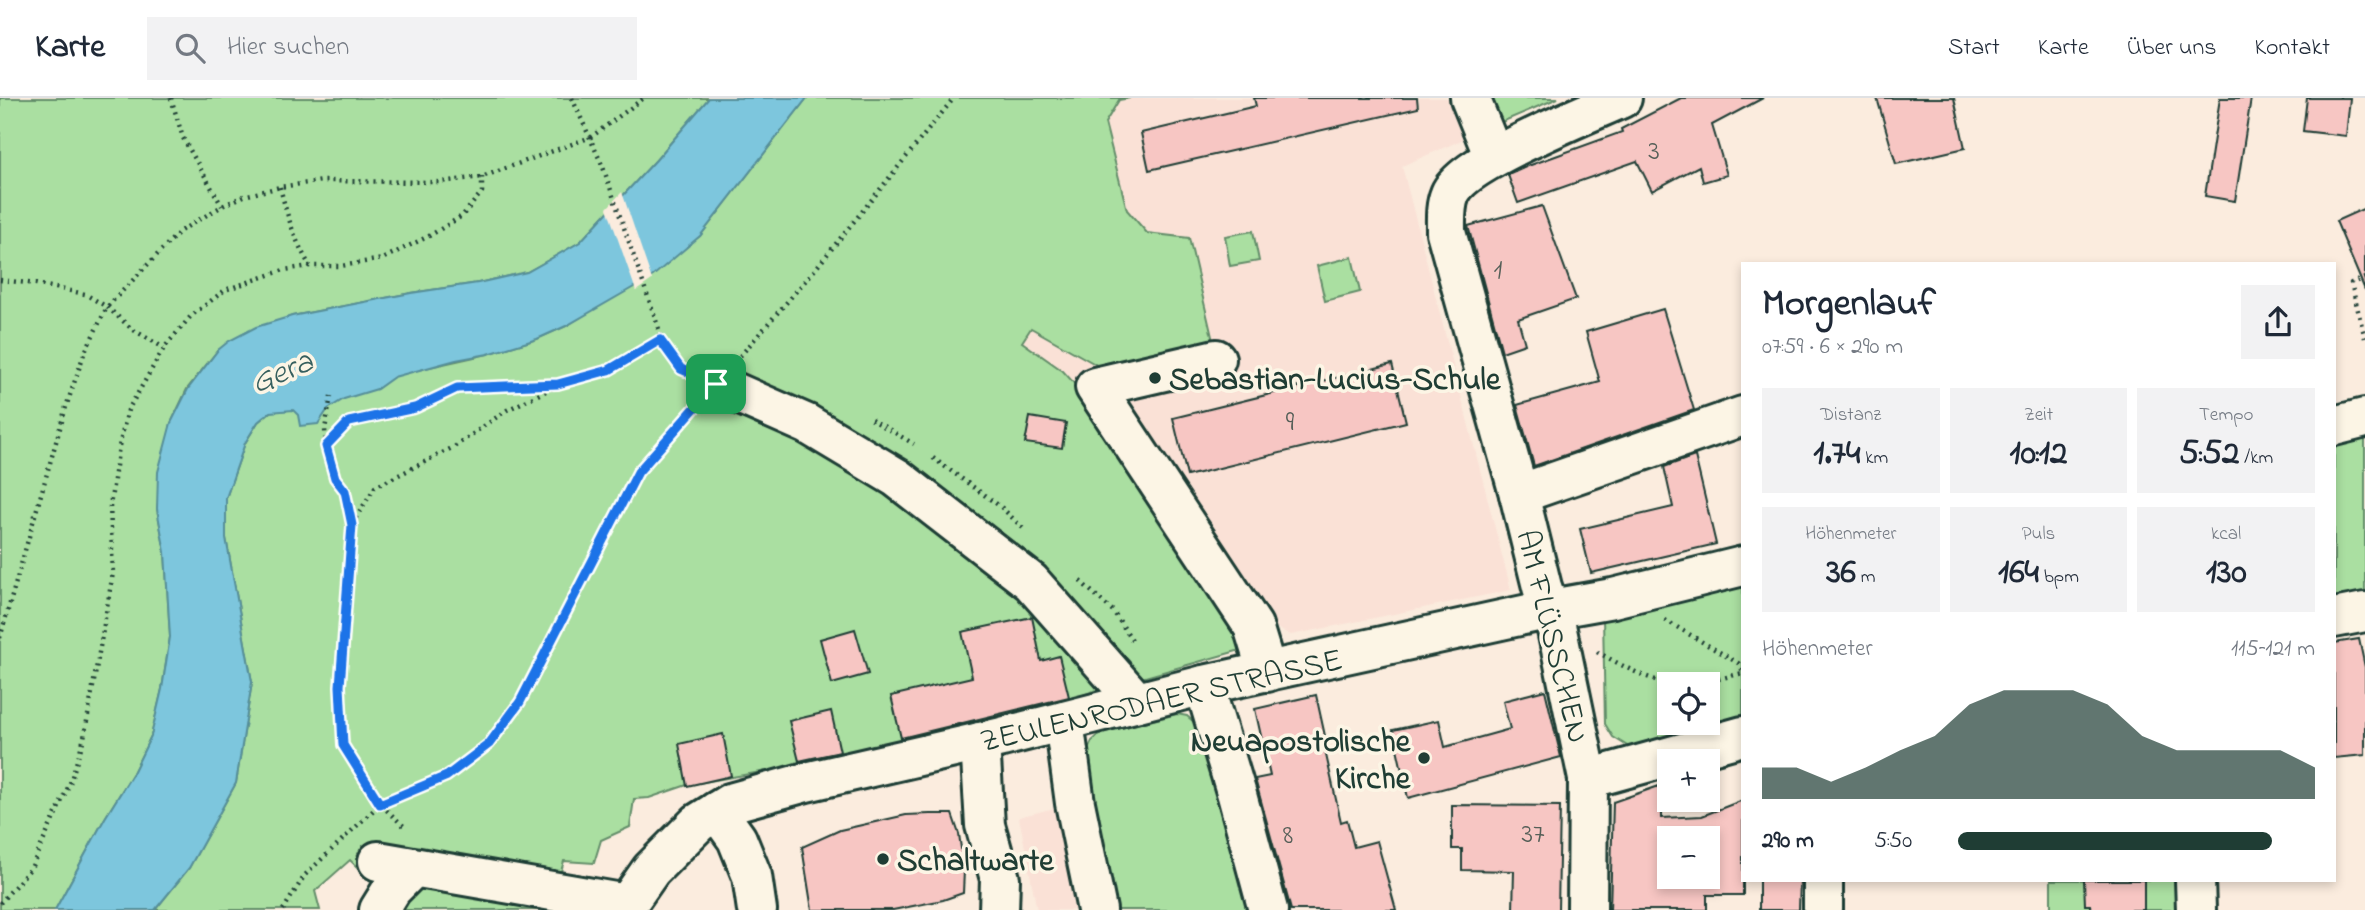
<!DOCTYPE html>
<html lang="de">
<meta charset="utf-8">
<style>
:root{--surface:#fff;--page:#f2f2f3;--text:#1f2937;--muted:#747a83;--line:#e0e1e3;--accent:#1f3d34}
body{margin:0;font-family:"Indie Flower",sans-serif;background:var(--page);color:var(--text);height:100vh;display:flex;flex-direction:column;font-size:26px;white-space:nowrap}
*{box-sizing:border-box;margin:0}
p{font-size:23px;color:var(--muted)}
.icon{flex:none;width:38px;height:38px;fill:none;stroke:currentColor;stroke-width:2;stroke-linecap:round;stroke-linejoin:round}
.map{position:relative;flex:1;overflow:hidden}
.details{position:absolute;left:1741px;top:164px;width:595px;height:620px;display:flex;flex-direction:column;background:var(--surface);border-radius:0px;box-shadow:0 4px 10px #0003}
.details>*{flex:none}
.buttons{position:absolute;left:1657px;top:574px;display:grid;gap:14px}
.buttons a{display:grid;place-items:center;width:63px;height:63px;border-radius:0px;background:var(--surface);box-shadow:0 4px 10px #0003;font-size:35px}
.pin{position:absolute;display:grid;place-items:center;width:60px;height:60px;color:#fff;margin:-30px;border-radius:14px;box-shadow:0 4px 10px #0006}
.round{display:grid;place-items:center;flex:none;width:74px;height:74px;border-radius:0px;background:var(--page)}
.headline{display:flex;align-items:center;justify-content:space-between;height:119px;padding:0 21px}
h1{font-size:38px;font-weight:800;line-height:52px}
.stats{display:grid;grid-template-columns:repeat(3,1fr);gap:10px;height:119px;padding:7px 21px}
.stats div{display:grid;align-content:center;border-radius:0px;background:var(--page);text-align:center}
.stats b{font-size:35px;font-weight:800}
.stats small{font-size:19px;font-weight:400}
.stats p{font-size:19px}
.chart{height:196px;padding:14px 21px}
.chart p{display:flex;justify-content:space-between}
.chart svg{width:100%;height:126px;margin-top:7px;fill:var(--accent);opacity:.7}
ul{padding:0 21px;list-style:none;font-size:23px}
li{display:grid;grid-template-columns:112px 84px 1fr;align-items:center;height:52px}
li i{height:18px;border-radius:9px;background:var(--accent)}
header{display:flex;align-items:center;gap:42px;box-sizing:border-box;height:98px;padding:0 35px;background:var(--surface);border-bottom:2px solid var(--line)}
header strong{font-size:33px}
nav{display:flex;gap:38px;margin-inline-start:auto;font-size:24px}
.search{width:490px;height:63px;background:var(--page);display:flex;align-items:center;gap:18px;box-sizing:border-box;padding:0 24px;border-radius:0px;color:var(--muted);font-size:26px}
.map>svg:first-child{display:block}
</style>
<header>
<strong>Karte</strong>
<div class="search"><svg class="icon" aria-label="search" viewBox="0 0 24 24"><circle cx="10" cy="10" r="6"/><path d="M15 15l6 6"/></svg>Hier suchen</div>
<nav><a>Start</a><a>Karte</a><a>Über uns</a><a>Kontakt</a></nav>
</header>
<div class="map">
<svg width="2365" height="812" viewBox="0 0 2365 812">
<rect width="100%" height="100%" fill="#fbecde"/>
<filter id="ink" filterUnits="userSpaceOnUse"><feTurbulence type="fractalNoise" baseFrequency=".0143" numOctaves="2"/><feDisplacementMap in="SourceGraphic" scale="14" xChannelSelector="R" yChannelSelector="G"/><feConvolveMatrix kernelMatrix="1 2 1 2 8 2 1 2 1" color-interpolation-filters="sRGB"/></filter>
<g filter="url(#ink)">
<!-- built -->
<g fill="#fae1d6">
<path d="M992,0H1558L1402,68L1511,492L1291,537L1263,524L1027,386Z"/>
<path d="M1094,700L1117,812H1037L1019,719Z"/>
</g>
<!-- green -->
<g fill="#aadfa1" stroke="#648e6a" stroke-width="2" fill-rule="evenodd">
<path d="M0,0H709L656,62L580,144L545,164L527,174L478,185L411,195L292,218L218,252L187,291L171,325L157,411L165,454L170,539L162,591L151,638L133,675L105,720L55,812H0Z"/>
<path d="M807,0H1130L1119,2L1105,25L1127,112L1147,135L1189,140L1216,256L1111,275L1031,230L1022,244L1063,273L1101,315L1245,534L1244,551L1124,585C1103,588 1086,597 1066,602C1026,613 983,618 944,635L800,667L687,687L649,700L634,701L630,729L601,742L594,765L564,763L557,787L381,771L371,783L350,762L315,793L320,812H155L189,770L236,685L252,584L226,440V400L245,345L258,324L286,301L488,256L537,241L566,228L599,208L700,138Z"/>
<path d="M1491,0H1558L1497,26Z"/>
<path d="M1253,133L1259,163L1230,168L1225,138Z"/>
<path d="M1352,159L1360,194L1325,203L1317,168Z"/>
<path d="M2365,338V500L2334,506V346Z"/>
<path d="M1743,486V625L1632,651L1613,639L1605,626L1603,517ZM1670,586H1708V625H1670Z"/>
<path d="M1177,616L1187,618L1194,624L1259,812H1117L1085,658L1092,643L1101,635Z"/>
<path d="M2051,782H2175L2176,812H2051Z"/>
<path d="M432,784L603,812H390L399,799Z"/>
</g>
<!-- water -->
<path fill="#7dc6dd" stroke="#578f99" stroke-width="2" d="M709,0H807L700,138L653,178L566,228L537,241L488,256L456,262L394,279L377,291L344,301L328,311L318,326L300,328L298,317L293,312L270,314L258,324L245,345L226,400V440L252,584L236,685L189,770L155,812H55L105,720L133,675L151,638L162,591L170,539L165,454L157,411L158,374L171,325L188,291L218,252L229,243L256,229L292,218L411,195L478,185L527,174L545,164L580,144L656,62Z"/>
<!-- pier -->
<path fill="#fbecde" d="M622,94L652,182L636,193L607,110Z"/>
<!-- building -->
<g fill="#f7c6c3" stroke="#1f3d34" stroke-width="2" fill-rule="evenodd">
<path d="M1254,0H1417L1418,10L1149,72L1141,35L1256,8Z"/>
<path d="M1681,0H1763L1712,27L1727,77L1703,84L1699,68L1652,93L1637,63L1518,105L1508,77L1528,68L1622,34L1621,31Z"/>
<path d="M1877,0H1954L1965,50L1896,66Z"/>
<path d="M2220,0H2251L2235,103L2205,98Z"/>
<path d="M2307,0H2350L2346,38L2303,33Z"/>
<path d="M1542,108L1576,201L1518,221L1525,246L1502,254L1468,128Z"/>
<path d="M2365,110V192L2336,123Z"/>
<path d="M1663,211L1694,312L1534,368L1517,307L1600,284L1586,234Z"/>
<path d="M1392,266L1406,324L1187,378L1173,320Z"/>
<path d="M1030,319L1066,325L1062,350L1025,345Z"/>
<path d="M1695,358L1716,446L1591,475L1580,431L1673,409L1664,369Z"/>
<path d="M1032,519L1041,563L1059,558L1069,599L901,640L891,598L972,579L962,534Z"/>
<path d="M855,531L868,576L832,586L820,541Z"/>
<path d="M2359,541L2365,569V657L2334,660V545Z"/>
<path d="M1545,592L1561,659L1408,700L1393,632L1439,622L1445,649L1510,631L1503,603Z"/>
<path d="M1316,597L1327,647L1324,648L1341,724L1347,722L1354,749L1377,743L1396,812H1291L1255,681L1270,678L1255,611Z"/>
<path d="M831,613L840,654L799,663L789,623Z"/>
<path d="M723,636L731,678L687,688L679,646Z"/>
<path d="M1662,687V720L1702,718L1743,702V797H1707V812H1610L1613,704ZM1670,740H1708V779H1670Z"/>
<path d="M1452,707L1560,708L1558,812H1513L1514,773L1462,772V751H1452Z"/>
<path d="M930,716H952L959,736L964,772L963,795L943,802L893,812H812L802,749L840,732L906,717Z"/>
<path d="M1759,782H1800L1799,812H1759Z"/>
<path d="M2084,782H2144V812H2091L2090,807H2085Z"/>
</g>
<g fill="none" stroke-linecap="round" stroke-linejoin="round">
<!-- minor casing -->
<g stroke="#1f3d34" stroke-width="44">
<g id="minor">
<path d="M1470,0L1494,59"/>
<path d="M1216,261L1095,289L1253,528L1267,574"/>
<path d="M716,286L807,326L897,380L1031,484L1137,604"/>
<path d="M2334,328L2365,320"/>
<path d="M1519,396L1743,318"/>
<path d="M2334,520L2365,514"/>
<path d="M1204,587L1237,697L1268,812"/>
<path d="M1064,623L1075,705L1097,812"/>
<path d="M980,644L985,727L1000,781L999,812"/>
<path d="M1588,681L1743,638"/>
<path d="M717,713L737,741L752,778L757,812"/>
<path d="M378,763L627,806"/>
<path d="M2195,782L2196,812"/>
<path d="M379,812L392,791L413,770"/>
<path d="M623,812L651,772L698,725L730,705L806,684L1002,639L1204,587L1551,511L1613,500L1743,468"/>
<path d="M1587,812L1588,681L1557,532L1542,489L1519,396L1446,134C1446,121 1445,108 1450,96C1463,64 1587,16 1622,0"/>
<path d="M1823,812V782"/>
</g>
</g>
<!-- path -->
<g stroke="#1f3d34" stroke-width="4.5" stroke-dasharray="2 5" stroke-linecap="butt">
<path d="M171,0L183,40L222,108"/>
<path d="M572,0L603,69L659,231L660,242L681,271L687,273"/>
<path d="M280,89C287,118 295,143 310,168"/>
<path d="M2365,180L2351,185L2365,240"/>
<path d="M0,182L36,186L85,196L107,209L132,231L164,250"/>
<path d="M740,258L813,174L954,0"/>
<path d="M331,298L325,331L326,348L335,380L345,393L352,427L340,588L343,647L380,706L407,731"/>
<path d="M871,321L914,346"/>
<path d="M326,348L349,324L415,310L457,290L558,287L609,272L660,242"/>
<path d="M933,360L1001,409L1025,432"/>
<path d="M352,426L375,389L454,349L507,312L554,289"/>
<path d="M1080,483L1113,513L1132,542"/>
<path d="M1665,522L1738,565L1743,573"/>
<path d="M0,540L66,309L84,256L107,209L180,133L222,108L244,98L280,89L322,83L439,84L482,79L591,39L644,0"/>
<path d="M1597,554C1622,567 1644,581 1672,586"/>
<path d="M1698,586L1743,575"/>
<path d="M0,805L31,770L70,685L84,640L113,475L110,408L119,348L128,312L164,250L191,218L225,192L284,172L310,168H341L382,161L429,138L462,118L482,94V79"/>
<path d="M283,812L305,777L380,706L447,678L489,646L520,604L638,374L695,310"/>
</g>
<!-- minor -->
<use href="#minor" stroke="#fcf5e5" stroke-width="38"/>
</g>
</g>
<g fill="none" stroke-linecap="round" stroke-linejoin="round" filter="url(#ink)">
<!-- route casing -->
<g stroke="#fff" stroke-width="14">
<path id="route" d="M660,242L681,271L716,286L638,374L520,604L489,646L447,678L380,706L343,647L340,588L352,427L345,393L335,380L326,348L349,324L415,310L457,290L558,286L609,272Z"/>
</g>
<!-- route -->
<use href="#route" stroke="#1a73e8" stroke-width="9"/>
</g>
<!-- markers -->
<g fill="#1f3d34" stroke="#fcf5e5" stroke-width="2.5">
<circle cx="1155" cy="280" r="7"/>
<circle cx="1424" cy="660" r="7"/>
<circle cx="883" cy="761" r="7"/>
</g>
<g text-anchor="middle" stroke-width="7" stroke-linejoin="round" paint-order="stroke">
<!-- number labels -->
<g font-size="28" fill="#555f58">
<text x="1654" y="61">3</text>
<text x="1498" y="180">1</text>
<text x="1290" y="332">9</text>
<text x="1533" y="744">37</text>
<text x="1288" y="745">8</text>
</g>
<!-- poi labels -->
<g font-size="32" font-weight="bold" fill="#1f3d34" stroke="#fcf5e5" text-anchor="start">
<text x="1169" y="291">Sebastian-Lucius-Schule</text>
<text x="1410" y="653" text-anchor="end">Neuapostolische<tspan x="1410" dy="37">Kirche</tspan></text>
<text x="897" y="772">Schaltwarte</text>
</g>
<!-- street labels -->
<g font-size="32" fill="#1f3d34" stroke="#fcf5e5">
<text transform="translate(1554 538) rotate(76)" y="11">AM FLÜSSCHEN</text>
<text transform="translate(1161 601) rotate(-13)" y="11">ZEULENRODAER STRASSE</text>
</g>
<!-- water labels -->
<g font-size="33" font-style="italic" fill="#365f5e" stroke="#fcf5e5">
<text transform="translate(281 272) rotate(-23)" y="12">Gera</text>
</g>
</g>
</svg>
<div class="buttons">
<a><svg class="icon" aria-label="locate" viewBox="0 0 24 24"><circle cx="12" cy="12" r="6"/><path d="M12 2v4M12 18v4M2 12h4M18 12h4"/></svg></a>
<a>+</a>
<a>−</a>
</div>
<div class="pin" style="left:716px;top:286px;background:#1e9e55"><svg class="icon" aria-label="arrive" viewBox="0 0 24 24"><path d="M6 21V4h12l-3 4 3 4H6"/></svg></div>
<section class="details">
<div class="headline"><div><h1>Morgenlauf</h1><p>07:59 · 6 × 290 m</p></div><a class="round"><svg class="icon" aria-label="share" viewBox="0 0 24 24"><path d="M12 15V3M7 8l5-5 5 5M5 13v7h14v-7"/></svg></a></div>
<div class="stats">
<div><p>Distanz</p><b>1.74<small> km</small></b></div>
<div><p>Zeit</p><b>10:12</b></div>
<div><p>Tempo</p><b>5:52<small> /km</small></b></div>
</div>
<div class="stats">
<div><p>Höhenmeter</p><b>36<small> m</small></b></div>
<div><p>Puls</p><b>164<small> bpm</small></b></div>
<div><p>kcal</p><b>130</b></div>
</div>
<div class="chart"><p><span>Höhenmeter</span>115–121 m</p>
<svg viewBox="0 0 160 44" preserveAspectRatio="none"><path d="M0 44V33L10 33L20 38L30 33L40 27L50 22L60 11L70 6L80 6L90 6L100 11L110 22L120 27L130 27L140 27L150 27L160 33V44z"/></svg>
</div>
<ul>
<li><b>290 m</b>5:50<i style="width:88%"></i></li>
</ul>
</section>
</div>
